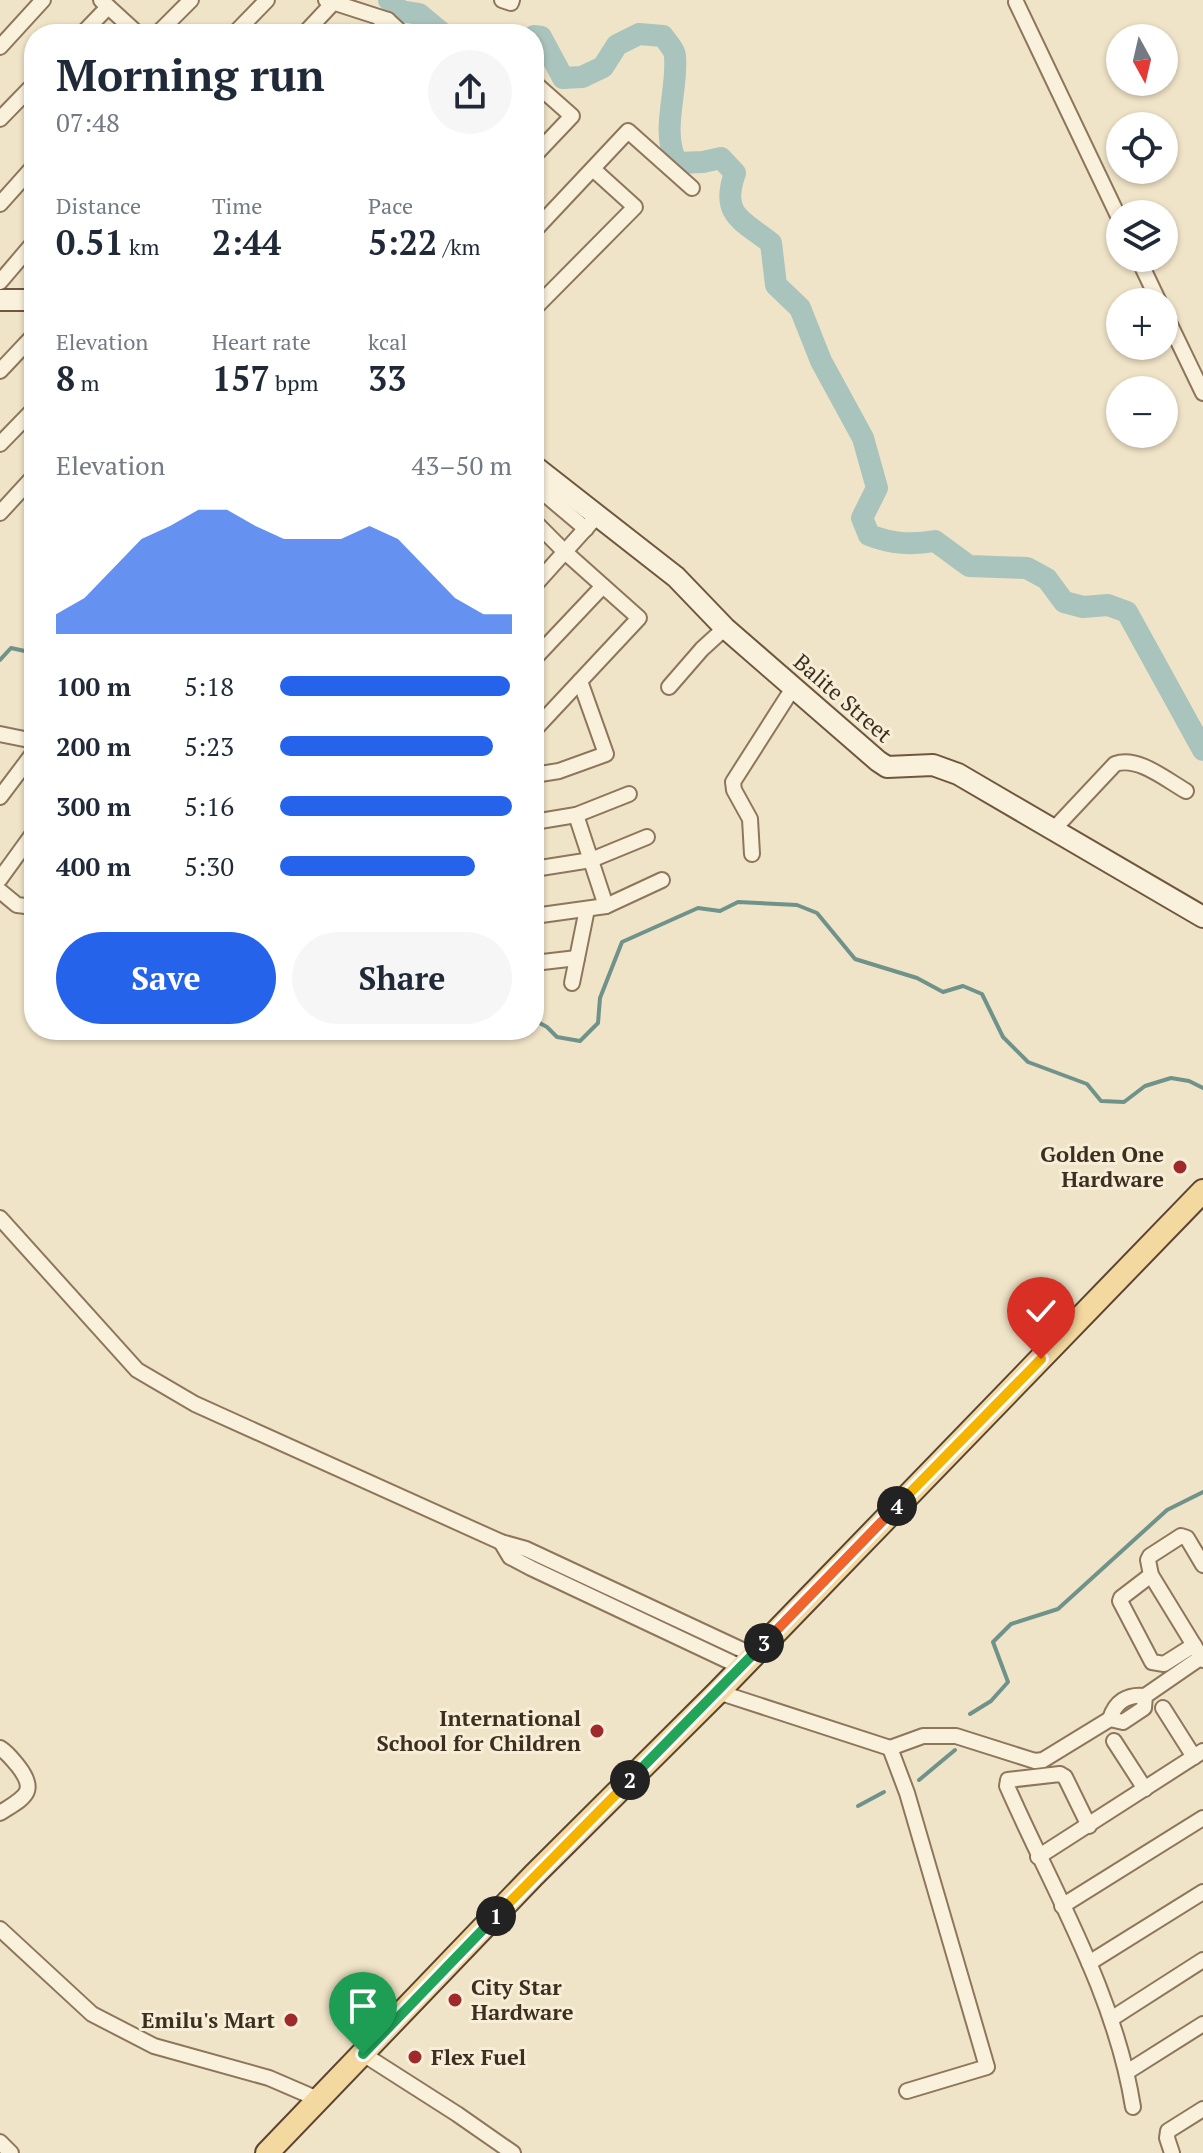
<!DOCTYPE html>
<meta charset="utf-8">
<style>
:root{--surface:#fff;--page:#f6f6f7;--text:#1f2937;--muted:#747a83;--accent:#2563eb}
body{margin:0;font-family:"PT Serif",serif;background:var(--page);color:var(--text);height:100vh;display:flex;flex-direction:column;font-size:30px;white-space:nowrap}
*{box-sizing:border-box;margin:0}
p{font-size:26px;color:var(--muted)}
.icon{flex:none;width:44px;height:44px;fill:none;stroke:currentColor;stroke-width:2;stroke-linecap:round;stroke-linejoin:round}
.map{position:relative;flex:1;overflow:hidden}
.drawer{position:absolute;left:24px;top:24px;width:520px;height:1016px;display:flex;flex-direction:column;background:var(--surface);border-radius:32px;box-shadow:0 2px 6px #0004}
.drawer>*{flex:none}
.needle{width:52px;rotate:172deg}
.controls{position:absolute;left:1106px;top:24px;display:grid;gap:16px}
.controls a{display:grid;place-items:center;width:72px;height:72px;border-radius:50%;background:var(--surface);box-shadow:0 2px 6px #0004;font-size:40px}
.pin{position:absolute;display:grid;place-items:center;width:68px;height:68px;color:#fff;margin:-82px -34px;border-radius:50% 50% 50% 0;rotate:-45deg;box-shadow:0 0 8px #0007}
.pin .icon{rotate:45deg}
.km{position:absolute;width:40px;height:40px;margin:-20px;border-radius:50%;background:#222;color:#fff;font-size:22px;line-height:40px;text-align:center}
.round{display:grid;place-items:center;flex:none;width:84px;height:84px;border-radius:42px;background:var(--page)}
.overview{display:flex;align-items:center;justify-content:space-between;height:136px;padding:0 32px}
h1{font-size:44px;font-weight:700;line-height:60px}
.stats{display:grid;grid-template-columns:repeat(3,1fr);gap:12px;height:136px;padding:8px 32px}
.stats div{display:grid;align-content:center}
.stats b{font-size:34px;font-weight:700}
.stats small{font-size:22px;font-weight:400}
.stats p{font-size:22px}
.chart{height:224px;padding:16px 32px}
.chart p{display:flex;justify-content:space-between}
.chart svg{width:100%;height:144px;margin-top:8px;fill:var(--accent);opacity:.7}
.action{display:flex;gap:16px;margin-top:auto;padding:16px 32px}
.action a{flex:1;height:92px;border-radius:48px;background:var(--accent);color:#fff;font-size:32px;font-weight:700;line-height:92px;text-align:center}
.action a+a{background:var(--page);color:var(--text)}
ul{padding:0 32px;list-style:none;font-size:26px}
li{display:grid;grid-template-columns:128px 96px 1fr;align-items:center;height:60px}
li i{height:20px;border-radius:10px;background:var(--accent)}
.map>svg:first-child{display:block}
</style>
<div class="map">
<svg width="1203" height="2153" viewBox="0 0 1203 2153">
<rect width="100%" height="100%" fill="#f0e4c8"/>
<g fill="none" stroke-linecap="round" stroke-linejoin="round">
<!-- stream -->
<g stroke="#6f938a" stroke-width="4">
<path d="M0,660L11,648L34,653"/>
<path d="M534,1020L547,1027L557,1037L580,1041L598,1023L600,998L622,942L698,908L720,911L738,902L797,905L817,913L855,959L917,978L943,992L963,986L982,994L1003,1037L1028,1062L1087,1084L1101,1101L1124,1102L1145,1086L1171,1078L1189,1081L1203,1088"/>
<path d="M970,1714L991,1701L1008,1682L993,1642L1011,1624L1058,1609L1167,1510L1203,1492"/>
<path d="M919,1780L955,1750"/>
<path d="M858,1806L884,1792"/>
</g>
<!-- river -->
<g stroke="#a9c4bc" stroke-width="22">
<path d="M389,0L401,11L419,14L443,34"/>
<path d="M534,36L541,37L563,78L582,77L603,67L617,45L639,34L663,36C667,42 675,50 675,57C678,91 660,132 677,163L703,162L721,158L735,173C720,215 742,220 771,243L776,285L800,308L821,361L863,438L877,488L862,518L869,535C892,544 911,545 935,541L969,566L1027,568L1047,579L1064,602L1083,607L1108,605L1127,612L1203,750"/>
</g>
<!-- street casing -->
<g stroke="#8d765c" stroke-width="18">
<g id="street">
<path d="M101,0L138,34"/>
<path d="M326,0L388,20L403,34"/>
<path d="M502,0L511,3L512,0"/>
<path d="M1016,2L1120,220"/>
<path d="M82,34L108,7"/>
<path d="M157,34L191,0"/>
<path d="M234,34L267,0"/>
<path d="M304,34L332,4"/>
<path d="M374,34L388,20"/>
<path d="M0,47L43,0"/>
<path d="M534,88L537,85L572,116L534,156"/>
<path d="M0,119L34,84"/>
<path d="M0,204L34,166"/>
<path d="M534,231L628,131L692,188"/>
<path d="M1138,258L1159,302"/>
<path d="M0,282L34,242"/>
<path d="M534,309L635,207L593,169"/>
<path d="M1164,312L1203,393"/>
<path d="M0,371L34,335"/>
<path d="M0,444L34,409"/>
<path d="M534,485L586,529"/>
<path d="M0,513L34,476"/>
<path d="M534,521L565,552L639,618L538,726L534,727"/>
<path d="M534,586L597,516"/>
<path d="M534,659L603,586"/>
<path d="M669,687L702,649L725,628"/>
<path d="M0,734L34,741"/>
<path d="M534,775L559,771L606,754L580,681"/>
<path d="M0,797L34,752"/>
<path d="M576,815L606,906"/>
<path d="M534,822L576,815L629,794"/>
<path d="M1053,830L1115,764C1138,756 1165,779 1186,791"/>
<path d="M752,854L750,819L734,790L733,782L793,688"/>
<path d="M534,869L591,860L647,837"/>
<path d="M0,879L34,832"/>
<path d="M0,891L17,905L34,907"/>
<path d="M534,916L606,906L662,880"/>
<path d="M534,963L577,958"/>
<path d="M572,983L587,909"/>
<path d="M0,1218L137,1370L195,1404L501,1542L526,1549L753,1655"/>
<path d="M501,1542L510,1557L531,1568L741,1667"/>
<path d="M1203,1565L1187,1538L1181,1536L1150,1556L1148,1560L1151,1575L1203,1660"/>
<path d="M1151,1575L1121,1598L1120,1601L1152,1662L1164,1664L1194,1645"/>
<path d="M718,1692L890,1748L907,1793L987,2067L907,2091"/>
<path d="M1163,1708L1194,1757"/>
<path d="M1110,1719C1115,1702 1127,1694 1145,1696"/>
<path d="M1114,1741L1145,1789"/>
<path d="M0,1748C8,1753 12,1759 18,1766C39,1793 23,1798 0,1813"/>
<path d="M890,1748L923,1736H956L1035,1761L1043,1760L1110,1719L1123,1722L1144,1708L1145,1696L1203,1656"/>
<path d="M1089,1826L1065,1777L1060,1774L1008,1780L1007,1786C1053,1891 1115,1993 1133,2107"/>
<path d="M1038,1857L1203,1751"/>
<path d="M1062,1906L1203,1818"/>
<path d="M0,1929L92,2014L154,2046L269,2078L320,2100"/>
<path d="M1089,1963L1203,1892"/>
<path d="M1111,2019L1203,1960"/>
<path d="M363,2054L457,2114L513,2153"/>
<path d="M1127,2072L1203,2024"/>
<path d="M0,2142L11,2153"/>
<path d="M1172,2153L1167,2138L1168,2131L1203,2109"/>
</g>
</g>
<!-- secondary casing -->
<g stroke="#6f573f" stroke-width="24">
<g id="secondary">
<path d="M0,300H34"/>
<path d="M534,466L676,577L725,628L878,761L887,767L933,765L958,774L1203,917"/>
</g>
</g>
<!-- primary casing -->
<g stroke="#5b4430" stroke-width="26">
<path id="primary" d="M267,2153L534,1875L718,1692L1203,1191"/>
</g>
<!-- street -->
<use href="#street" stroke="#faf1dc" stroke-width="14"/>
<!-- secondary -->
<use href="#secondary" stroke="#faf1dc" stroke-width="20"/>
<!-- primary -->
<use href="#primary" stroke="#f3d9a0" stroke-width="22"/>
</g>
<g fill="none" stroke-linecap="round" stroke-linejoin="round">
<!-- split-1 casing -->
<g stroke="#fff" stroke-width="16">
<path id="split-1" d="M363,2054L496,1916"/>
</g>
<!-- split-2 casing -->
<g stroke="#fff" stroke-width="16">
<path id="split-2" d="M496,1916L630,1780"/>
</g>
<!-- split-3 casing -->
<g stroke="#fff" stroke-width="16">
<path id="split-3" d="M630,1780L764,1643"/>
</g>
<!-- split-4 casing -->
<g stroke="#fff" stroke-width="16">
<path id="split-4" d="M764,1643L897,1506"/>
</g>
<!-- split-5 casing -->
<g stroke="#fff" stroke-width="16">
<path id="split-5" d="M897,1506L1041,1359"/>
</g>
<!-- split-1 -->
<use href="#split-1" stroke="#22a559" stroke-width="10"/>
<!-- split-2 -->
<use href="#split-2" stroke="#f5b400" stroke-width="10"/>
<!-- split-3 -->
<use href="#split-3" stroke="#22a559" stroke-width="10"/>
<!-- split-4 -->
<use href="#split-4" stroke="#f0652b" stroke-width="10"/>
<!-- split-5 -->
<use href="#split-5" stroke="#f5b400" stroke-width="10"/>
</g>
<!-- markers -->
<g fill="#9e2a2b" stroke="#f7eed8" stroke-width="3">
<circle cx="1180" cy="1167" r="8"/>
<circle cx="597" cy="1731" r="8"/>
<circle cx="455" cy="2000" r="8"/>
<circle cx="291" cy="2020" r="8"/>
<circle cx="415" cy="2057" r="8"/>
</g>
<g text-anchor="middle" stroke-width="6" stroke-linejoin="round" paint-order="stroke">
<!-- street labels -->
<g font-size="22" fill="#3d2e20" stroke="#f7eed8">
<text transform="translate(843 698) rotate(41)" y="8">Balite Street</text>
</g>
<!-- poi labels -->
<g font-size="22" font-weight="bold" fill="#3d2e20" stroke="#f7eed8" text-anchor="end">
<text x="1164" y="1162">Golden One<tspan x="1164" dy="25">Hardware</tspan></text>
<text x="581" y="1726">International<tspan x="581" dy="25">School for Children</tspan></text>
<text x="471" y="1995" text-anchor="start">City Star<tspan x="471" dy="25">Hardware</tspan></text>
<text x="275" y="2028">Emilu's Mart</text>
<text x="431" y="2065" text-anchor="start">Flex Fuel</text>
</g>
</g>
</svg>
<div class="controls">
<a><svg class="needle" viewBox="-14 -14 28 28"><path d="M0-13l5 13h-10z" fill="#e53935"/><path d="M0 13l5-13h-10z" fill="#747a83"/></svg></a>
<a><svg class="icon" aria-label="locate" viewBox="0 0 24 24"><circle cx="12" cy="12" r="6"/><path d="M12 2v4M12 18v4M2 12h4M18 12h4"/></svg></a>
<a><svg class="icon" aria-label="layers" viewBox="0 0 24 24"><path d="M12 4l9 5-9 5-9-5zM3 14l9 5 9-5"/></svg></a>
<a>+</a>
<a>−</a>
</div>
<div class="pin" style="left:363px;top:2054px;background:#1e9e55"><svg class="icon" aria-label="arrive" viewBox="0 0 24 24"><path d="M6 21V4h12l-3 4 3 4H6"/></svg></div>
<div class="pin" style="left:1041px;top:1359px;background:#d93025"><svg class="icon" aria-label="check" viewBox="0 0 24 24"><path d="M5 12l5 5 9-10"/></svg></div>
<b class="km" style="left:496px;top:1916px">1</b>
<b class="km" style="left:630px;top:1780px">2</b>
<b class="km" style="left:764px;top:1643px">3</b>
<b class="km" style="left:897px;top:1506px">4</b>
<section class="drawer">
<div class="overview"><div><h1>Morning run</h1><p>07:48</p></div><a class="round"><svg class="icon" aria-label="share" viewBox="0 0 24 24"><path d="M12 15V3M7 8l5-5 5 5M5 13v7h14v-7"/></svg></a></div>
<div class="stats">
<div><p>Distance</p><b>0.51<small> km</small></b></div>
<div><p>Time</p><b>2:44</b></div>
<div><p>Pace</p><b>5:22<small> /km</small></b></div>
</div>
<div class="stats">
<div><p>Elevation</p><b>8<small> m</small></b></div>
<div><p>Heart rate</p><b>157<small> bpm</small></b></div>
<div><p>kcal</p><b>33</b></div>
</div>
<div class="chart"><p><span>Elevation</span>43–50 m</p>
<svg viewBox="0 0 160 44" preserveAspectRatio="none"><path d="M0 44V38L10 33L20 24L30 15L40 11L50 6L60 6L70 11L80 15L90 15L100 15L110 11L120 15L130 24L140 33L150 38L160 38V44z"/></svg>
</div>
<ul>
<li><b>100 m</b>5:18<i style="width:99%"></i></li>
<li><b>200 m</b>5:23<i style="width:92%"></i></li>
<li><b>300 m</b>5:16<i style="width:100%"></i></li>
<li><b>400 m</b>5:30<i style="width:84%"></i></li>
</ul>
<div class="action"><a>Save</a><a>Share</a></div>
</section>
</div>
